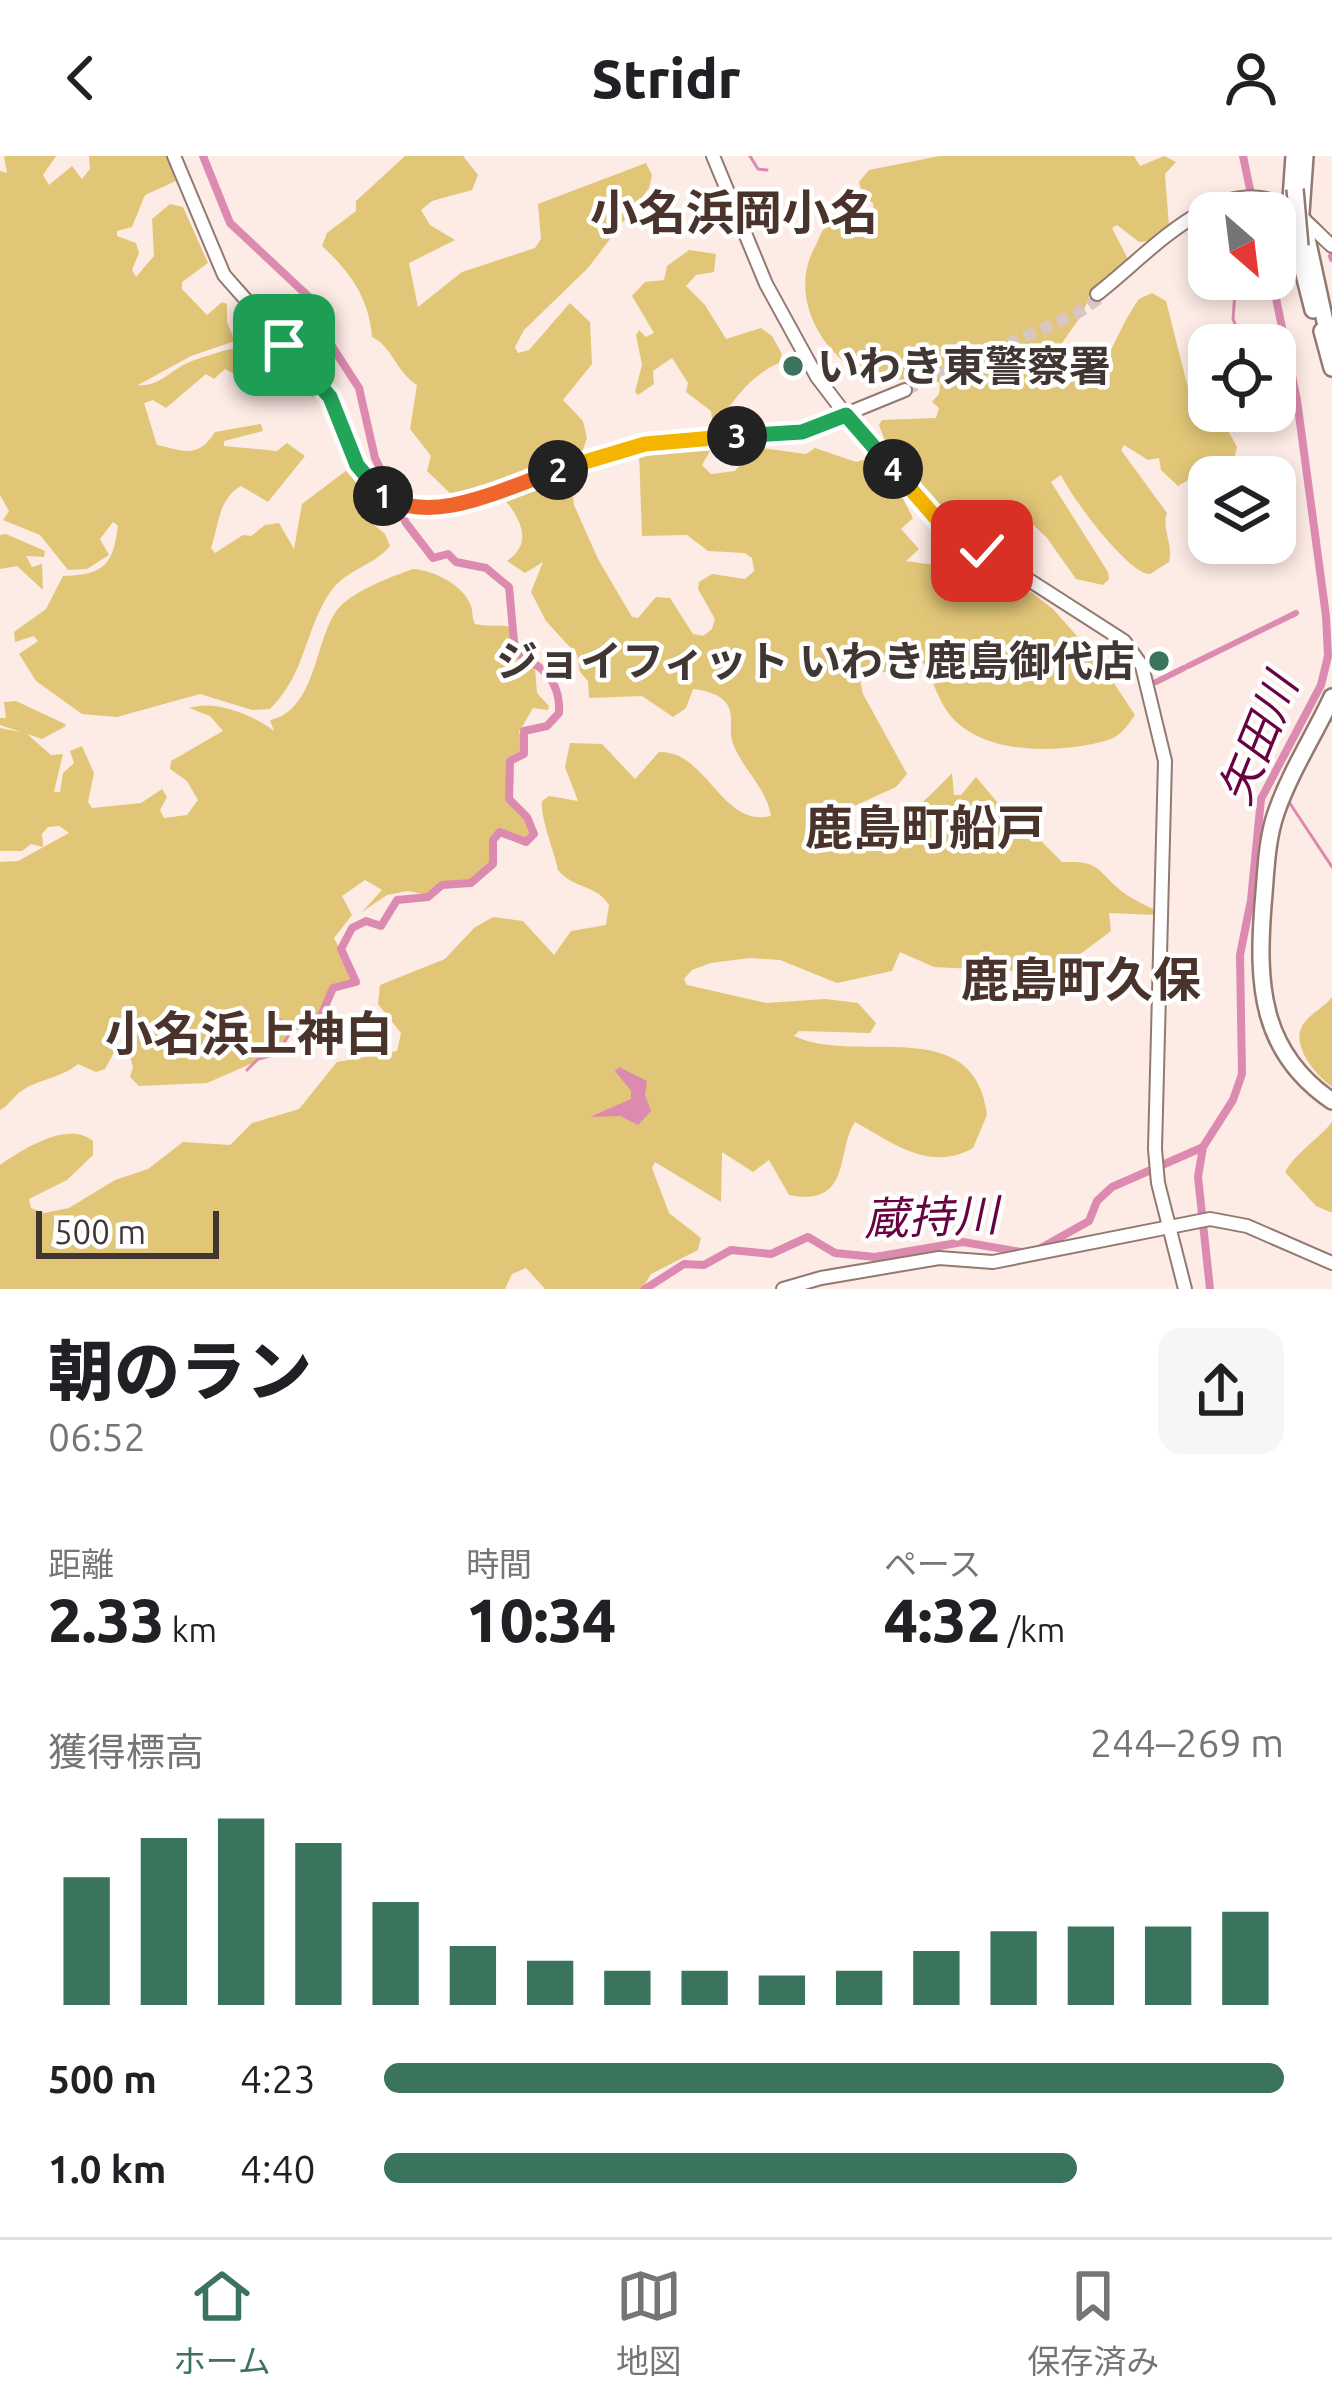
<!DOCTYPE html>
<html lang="ja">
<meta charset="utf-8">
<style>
:root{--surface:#fff;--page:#f6f6f6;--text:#202124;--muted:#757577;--line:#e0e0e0;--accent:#3a745d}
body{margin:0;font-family:Ubuntu,"Noto Sans JP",sans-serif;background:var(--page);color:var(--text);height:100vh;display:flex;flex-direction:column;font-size:45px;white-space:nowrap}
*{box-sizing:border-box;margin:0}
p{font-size:39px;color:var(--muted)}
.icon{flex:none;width:66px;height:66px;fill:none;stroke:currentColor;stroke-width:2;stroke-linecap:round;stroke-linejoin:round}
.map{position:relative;height:1133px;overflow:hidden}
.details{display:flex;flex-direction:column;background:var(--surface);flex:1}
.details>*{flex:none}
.needle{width:78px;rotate:152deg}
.fabs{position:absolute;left:1188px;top:36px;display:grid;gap:24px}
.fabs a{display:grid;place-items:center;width:108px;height:108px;border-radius:24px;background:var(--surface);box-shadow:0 6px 18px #0003;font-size:60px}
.scale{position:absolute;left:36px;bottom:30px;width:183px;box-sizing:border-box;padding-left:12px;border:6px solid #423632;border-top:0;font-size:33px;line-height:42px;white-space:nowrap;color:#423632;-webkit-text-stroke:9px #fff;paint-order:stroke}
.pin{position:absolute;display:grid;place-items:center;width:102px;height:102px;color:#fff;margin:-51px;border-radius:24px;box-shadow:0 6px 18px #0006}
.km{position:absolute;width:60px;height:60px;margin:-30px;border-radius:50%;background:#222;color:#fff;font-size:33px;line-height:60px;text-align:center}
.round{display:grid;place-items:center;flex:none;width:126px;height:126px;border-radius:24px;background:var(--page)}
.headline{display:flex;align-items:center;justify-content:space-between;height:204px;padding:0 48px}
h1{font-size:66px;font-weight:800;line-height:90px}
.stats{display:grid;grid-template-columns:repeat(3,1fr);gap:18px;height:204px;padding:12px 48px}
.stats div{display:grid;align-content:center}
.stats b{font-size:60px;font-weight:800}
.stats small{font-size:33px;font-weight:400}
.stats p{font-size:33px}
.chart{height:336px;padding:24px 48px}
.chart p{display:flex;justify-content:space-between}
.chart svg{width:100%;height:216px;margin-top:12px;stroke:var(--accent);stroke-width:6}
ul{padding:0 48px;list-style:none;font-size:39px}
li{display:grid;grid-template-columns:192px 144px 1fr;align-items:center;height:90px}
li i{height:30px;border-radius:15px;background:var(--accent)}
header{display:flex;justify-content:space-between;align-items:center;height:156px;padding:0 48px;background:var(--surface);font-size:54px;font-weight:800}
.dock{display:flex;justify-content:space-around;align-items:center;height:168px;border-top:3px solid var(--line);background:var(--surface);font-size:33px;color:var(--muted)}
.dock a{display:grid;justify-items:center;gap:6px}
.dock .active{color:var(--accent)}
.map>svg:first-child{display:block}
</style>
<header><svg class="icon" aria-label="back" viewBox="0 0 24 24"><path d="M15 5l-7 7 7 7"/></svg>Stridr<svg class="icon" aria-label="person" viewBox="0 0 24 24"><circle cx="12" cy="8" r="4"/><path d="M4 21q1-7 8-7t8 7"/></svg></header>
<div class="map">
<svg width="1332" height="1133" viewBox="0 0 1332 1133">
<rect width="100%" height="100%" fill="#fdebe5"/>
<!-- green -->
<g fill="#e1c677">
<path d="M4,0H56L43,19L49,29L72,10L82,23L90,13L89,0H169L176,25L145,39L132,71L117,75V80L136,87L139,97L132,114L136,121L154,100L152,63L170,48L183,51L208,107L182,126V133L207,159L222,146L227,148V166L235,185L191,200L138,229C155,231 165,220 180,211C191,204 204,201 216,197C270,181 286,196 320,239L317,244C296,229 277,215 255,200L236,219L225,213L214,223L206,218L166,252L153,244L144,247L157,289C184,295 198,303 215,276L261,268L263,275L224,285V290L277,295L287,287L305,300L268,346L241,330C218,343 219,369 211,392L215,397L243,379L251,380L265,369L279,367L294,393L302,348L347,314L357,325L356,354L385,378L390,390C375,409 347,413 331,435C304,474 307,516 270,553L252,554L200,538L117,561L82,558L36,525L19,498L38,485L34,480L15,486L14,476L46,453L63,420C105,419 113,408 118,370L113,366L100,383L109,399L87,413L68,414L40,379L3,364L9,355L0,339V15L7,17Z"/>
<path d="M405,0H463L478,19L472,34L432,45L421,54L430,69L455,84L409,107L418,151L462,116L535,92L541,83L538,48L646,7L652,19L649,32L588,112L524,174L515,191L518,197L529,194L570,147L590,166L592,208L563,244L583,265L587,282L571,329L574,349L598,403L632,461L638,462L656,441L670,442L693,478L703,480L712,473L715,463L698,433L699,426L712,418L745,423L754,415L752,402L745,397L708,395L687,379L642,380L639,296L661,288L710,286L713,290L702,309L711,318L735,315L740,309L739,289L806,298L815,292L856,306L877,300L909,339L904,345L913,362L901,373L919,393L906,405L948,411L945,433L954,442L967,446L976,439L971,417L985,401L1053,453L1100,506L1135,559C1127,570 1121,580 1108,584C1061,598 982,600 949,558C936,541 932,518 919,501C902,511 880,524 864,511L859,519L863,538L907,618L896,631L841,656V670C876,698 928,642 952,617L954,639H961L976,621L1004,654L1013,678L1040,684L1062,706C1100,705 1095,712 1120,734C1130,742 1143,748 1155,754L1156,759L1109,757L1111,775L1055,817L934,811L900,796L892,815L837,827L780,804L750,802L711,807L692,814L684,823L687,829L766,847L825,843L858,847L876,867L870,877L799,875L794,880C857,910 975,855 987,959L973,992C929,1017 892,986 855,966C836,992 853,1052 789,1039L769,1004L753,1016L722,996L721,1046L655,1006L652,1012L669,1057L701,1082L698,1094L651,1118L642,1133H545L526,1112L512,1118L505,1133H0V1009C22,993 69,964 93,985V999L67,1024L29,1043L31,1052L44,1057L69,1052L115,1024L148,1013L183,986L230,989L252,967L299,953L337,906L397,895L401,877L378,848L380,829L445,803L474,772L493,761L523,765L554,799L571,775L606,769L609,749C596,728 573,733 558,714C554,694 540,662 542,645L549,640L578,645L565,611L570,587L602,588L635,623L659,596C707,594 721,672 771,660C767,632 741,612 732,585C729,573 734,558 727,548C720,538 704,534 693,533L686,552L673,561L642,540L589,542L588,525L580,516L577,499L546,465L531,436L543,406L525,417L507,405C540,383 512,350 492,330L453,340L427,315L431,300L410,273L417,229C397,217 391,189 372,181C369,141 349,115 322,90L327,77L356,55V45Z"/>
<path d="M940,0H1134L1140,10L1164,0L1176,6L1165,18L1169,70L1152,85L1139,86L1117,69L1112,72L1129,105L1091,135L1083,157L1041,217L1048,233C1118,217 1104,193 1139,143L1152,137L1166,145L1189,236L1225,269L1237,291L1230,321H1209L1207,378L1197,359L1203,324L1195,320L1178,330L1161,314L1159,302L1148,304L1124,289L1121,294L1167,357C1161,373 1174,389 1169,406L1150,418C1129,419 1071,341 1061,319L1051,326L1108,416L1109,423L1103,429L1076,423L1047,382L1006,343L1011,364L1004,375L986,366H974L961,354L943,359L889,295L879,269L882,264L936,262L939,252L932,246L939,238L940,227C919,215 891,231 868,221C820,199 788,138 815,91C820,82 820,74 829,68C842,60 859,64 874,59L873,47L863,40L859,26L869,14Z"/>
<path d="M689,94L716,98L714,116L696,119L686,130L705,149L726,183L761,172L772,180L782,198L779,207C752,218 728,248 717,273L713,271L711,255L686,236L688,227L672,202L653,215L654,228L638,239L635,236L642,209L636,179L639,174L646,181L654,177L632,140L645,126L664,124L667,110Z"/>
<path d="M6,378L45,395L44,401L26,400L32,411L42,408L43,434L17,410L0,413V379Z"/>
<path d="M413,413C433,414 464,429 471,450C473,456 472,463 475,468C509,475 515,456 522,505L535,512L537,537L549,550L548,554L533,552L519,576L526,595L511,609L514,625L508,643L532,669V676L522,684L498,678L489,707L466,730L438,731L427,739L408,735L387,739L362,756L382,734L365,724L342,740L352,759L334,782L352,816L350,826L333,835L321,861L289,873L285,893L207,927L139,930L130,921L133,911L120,866L116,865L118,889L105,913L96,916L78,908C61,922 39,923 23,934C13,940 11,948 0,954V706L18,705L69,677L59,670L48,671L42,678L43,691L31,688L22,695H0V572L26,577L51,599L63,598L54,636H60L63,617L74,607L70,595L82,590L94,617L88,646L92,652L141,647L162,633L167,641L160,654L164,662L187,659L198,644L187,625L170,613L171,605L223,575L210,560L189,552C215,543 253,559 274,575L270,564C316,555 315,483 337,454C352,435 391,421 413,413Z"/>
<path d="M16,545L65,568L66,570L42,583L0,569V562H6L4,546Z"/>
<path d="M1332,841V931C1317,920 1291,891 1302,870C1309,858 1324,852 1332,841Z"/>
<path d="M1332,966V1056H1330L1316,1050L1285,1016C1298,994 1317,985 1332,966Z"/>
</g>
<!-- water -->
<path fill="#dd8ab0" d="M619,911L647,925L645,939L651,955L638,969L620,960L590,961L631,943V935L615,915Z"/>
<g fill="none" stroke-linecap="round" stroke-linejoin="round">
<!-- stream -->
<g stroke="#dd8ab0" stroke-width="3">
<path d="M750,0L758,13L767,14"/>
<path d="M1236,123L1233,163L1244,189"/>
<path d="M1287,643L1332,711"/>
<path d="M247,914L258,903L278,898L293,871L269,858"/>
</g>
<!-- canal -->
<g stroke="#dd8ab0" stroke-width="6">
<path d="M1331,100L1332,103"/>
<path d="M1188,510L1296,457"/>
<path d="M1156,526L1184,512"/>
<path d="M1331,563L1332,560"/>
</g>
<!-- river -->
<g stroke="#dd8ab0" stroke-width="8">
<path d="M203,0L230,67L309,141L320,172L359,232L375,302L406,367L433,402L448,398L456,406L486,412L509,431L515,496C541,509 561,524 559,557L547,570L524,575V598L510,605L509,643L527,661L534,678L526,686L500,676L493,684V708L471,727L442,729L428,741L397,744L381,770L366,765L352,772L341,793L356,826L333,832L321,860L293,871"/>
<path d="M1243,0L1255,57"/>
<path d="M1041,1092L1089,1065L1097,1045L1112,1031L1201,992"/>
<path d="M645,1133L684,1108L704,1109L731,1094L771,1098L808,1081L835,1097L875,1101L963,1086L1021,1096"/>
<path d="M1210,1133L1198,1021L1203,991L1233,944L1242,918L1240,799L1251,744L1261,643L1321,529L1328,500L1326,460L1297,244L1272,123"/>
</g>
<!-- primary-tunnel -->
<g stroke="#d8c7c1" stroke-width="12" stroke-dasharray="12 6" stroke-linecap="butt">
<path d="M975,203L1076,158L1101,141"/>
<path d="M905,234L959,210"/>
</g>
<!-- primary casing -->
<g stroke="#937970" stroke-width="16">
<g id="primary">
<path d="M174,0L224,119L323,231L368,326L400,349L441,350L670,283L802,276L905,234"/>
<path d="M713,0L766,128L817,221L846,259L951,374L1124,485L1142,510L1165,605L1155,993L1158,1027L1185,1133"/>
<path d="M1097,138C1146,101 1216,17 1281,48C1301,57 1316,76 1332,90"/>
<path d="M959,210L975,203"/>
<path d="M783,1133L821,1122L939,1102L993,1106L1210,1063L1247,1070L1332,1107"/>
</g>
</g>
<!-- highway casing -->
<g stroke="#937970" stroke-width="20">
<g id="highway">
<path d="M1291,43L1294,0"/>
<path d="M1288,55L1313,154"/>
<path d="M1301,57L1305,0"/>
<path d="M1303,64L1329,184"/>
<path d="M1322,175L1332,212"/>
<path d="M1332,541C1314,580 1290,616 1276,657C1266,686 1266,718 1263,749C1257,828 1260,896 1332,945"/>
</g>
</g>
<!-- primary -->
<use href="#primary" stroke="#fff" stroke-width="12"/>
<!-- highway -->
<use href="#highway" stroke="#fff" stroke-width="15"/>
<!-- highway-bridge casing -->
<g stroke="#937970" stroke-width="20" stroke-linecap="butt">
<path id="highway-bridge" d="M1295,33L1300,90"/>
</g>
<!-- highway-bridge -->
<use href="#highway-bridge" stroke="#fff" stroke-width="15"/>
</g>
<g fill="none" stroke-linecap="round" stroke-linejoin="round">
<!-- split-1 casing -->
<g stroke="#fff" stroke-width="24">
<path id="split-1" d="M284,189L330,241L357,309L383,340"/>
</g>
<!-- split-2 casing -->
<g stroke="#fff" stroke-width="24">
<path id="split-2" d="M383,340C434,371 506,331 558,314"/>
</g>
<!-- split-3 casing -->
<g stroke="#fff" stroke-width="24">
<path id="split-3" d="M558,314L645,288L737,280"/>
</g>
<!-- split-4 casing -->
<g stroke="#fff" stroke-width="24">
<path id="split-4" d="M737,280L802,276L846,259L893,313"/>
</g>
<!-- split-5 casing -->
<g stroke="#fff" stroke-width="24">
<path id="split-5" d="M893,313L937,363L982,395"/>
</g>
<!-- split-1 -->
<use href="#split-1" stroke="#22a559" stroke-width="15"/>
<!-- split-2 -->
<use href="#split-2" stroke="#f0652b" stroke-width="15"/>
<!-- split-3 -->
<use href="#split-3" stroke="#f5b400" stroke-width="15"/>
<!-- split-4 -->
<use href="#split-4" stroke="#22a559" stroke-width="15"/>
<!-- split-5 -->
<use href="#split-5" stroke="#f5b400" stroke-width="15"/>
</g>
<!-- markers -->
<g fill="#3a745d" stroke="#fff" stroke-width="4.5">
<circle cx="793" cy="210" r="12"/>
<circle cx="1159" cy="505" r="12"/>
</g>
<g text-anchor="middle" stroke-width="9" stroke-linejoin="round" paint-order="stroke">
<!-- poi labels -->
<g font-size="42" font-weight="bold" fill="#423632" stroke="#fff" text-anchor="start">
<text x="817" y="225">いわき東警察署</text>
<text x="1135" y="520" text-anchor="end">ジョイフィット いわき鹿島御代店</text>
</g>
<!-- water labels -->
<g font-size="45" font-style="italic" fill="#690241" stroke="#fff">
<text transform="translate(1258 583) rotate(-68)" y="16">矢田川</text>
<text transform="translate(931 1061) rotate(-2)" y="16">蔵持川</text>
</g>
<!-- quarter labels -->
<g font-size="48" font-weight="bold" fill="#49332b" stroke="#fff">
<text x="734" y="74">小名浜岡小名</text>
<text x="925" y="689">鹿島町船戸</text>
<text x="1081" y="841">鹿島町久保</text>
<text x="249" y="895">小名浜上神白</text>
</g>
</g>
</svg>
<div class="fabs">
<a><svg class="needle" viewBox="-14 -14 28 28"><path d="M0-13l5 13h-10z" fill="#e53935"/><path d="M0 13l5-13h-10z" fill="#757577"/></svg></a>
<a><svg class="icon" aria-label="locate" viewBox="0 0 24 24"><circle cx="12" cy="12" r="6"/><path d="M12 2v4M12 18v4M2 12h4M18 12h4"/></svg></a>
<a><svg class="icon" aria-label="layers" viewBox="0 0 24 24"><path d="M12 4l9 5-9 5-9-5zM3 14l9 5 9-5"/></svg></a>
</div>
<div class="scale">500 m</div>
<div class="pin" style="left:284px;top:189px;background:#1e9e55"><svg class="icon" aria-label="arrive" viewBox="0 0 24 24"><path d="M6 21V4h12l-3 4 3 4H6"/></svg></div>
<div class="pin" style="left:982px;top:395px;background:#d93025"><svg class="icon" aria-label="check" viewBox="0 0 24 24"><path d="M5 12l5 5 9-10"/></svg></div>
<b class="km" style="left:383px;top:340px">1</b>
<b class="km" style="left:558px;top:314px">2</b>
<b class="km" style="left:737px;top:280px">3</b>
<b class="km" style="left:893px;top:313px">4</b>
</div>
<section class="details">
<div class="headline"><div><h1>朝のラン</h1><p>06:52</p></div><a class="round"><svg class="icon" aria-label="share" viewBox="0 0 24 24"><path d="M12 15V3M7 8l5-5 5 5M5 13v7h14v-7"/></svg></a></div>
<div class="stats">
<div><p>距離</p><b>2.33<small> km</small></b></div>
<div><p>時間</p><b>10:34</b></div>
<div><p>ペース</p><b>4:32<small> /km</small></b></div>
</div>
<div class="chart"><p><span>獲得標高</span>244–269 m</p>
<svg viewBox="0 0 160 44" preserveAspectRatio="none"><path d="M5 44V18M15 44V10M25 44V6M35 44V11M45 44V23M55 44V32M65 44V35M75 44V37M85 44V37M95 44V38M105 44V37M115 44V33M125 44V29M135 44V28M145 44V28M155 44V25"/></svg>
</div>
<ul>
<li><b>500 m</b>4:23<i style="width:100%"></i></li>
<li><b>1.0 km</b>4:40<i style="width:77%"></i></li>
</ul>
</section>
<nav class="dock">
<a class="active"><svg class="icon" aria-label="home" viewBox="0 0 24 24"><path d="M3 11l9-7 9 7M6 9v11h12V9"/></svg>ホーム</a>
<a><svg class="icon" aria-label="map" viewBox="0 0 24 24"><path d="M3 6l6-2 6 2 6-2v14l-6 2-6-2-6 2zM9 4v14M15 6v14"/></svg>地図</a>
<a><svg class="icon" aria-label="saved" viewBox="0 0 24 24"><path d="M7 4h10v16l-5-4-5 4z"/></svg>保存済み</a>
</nav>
